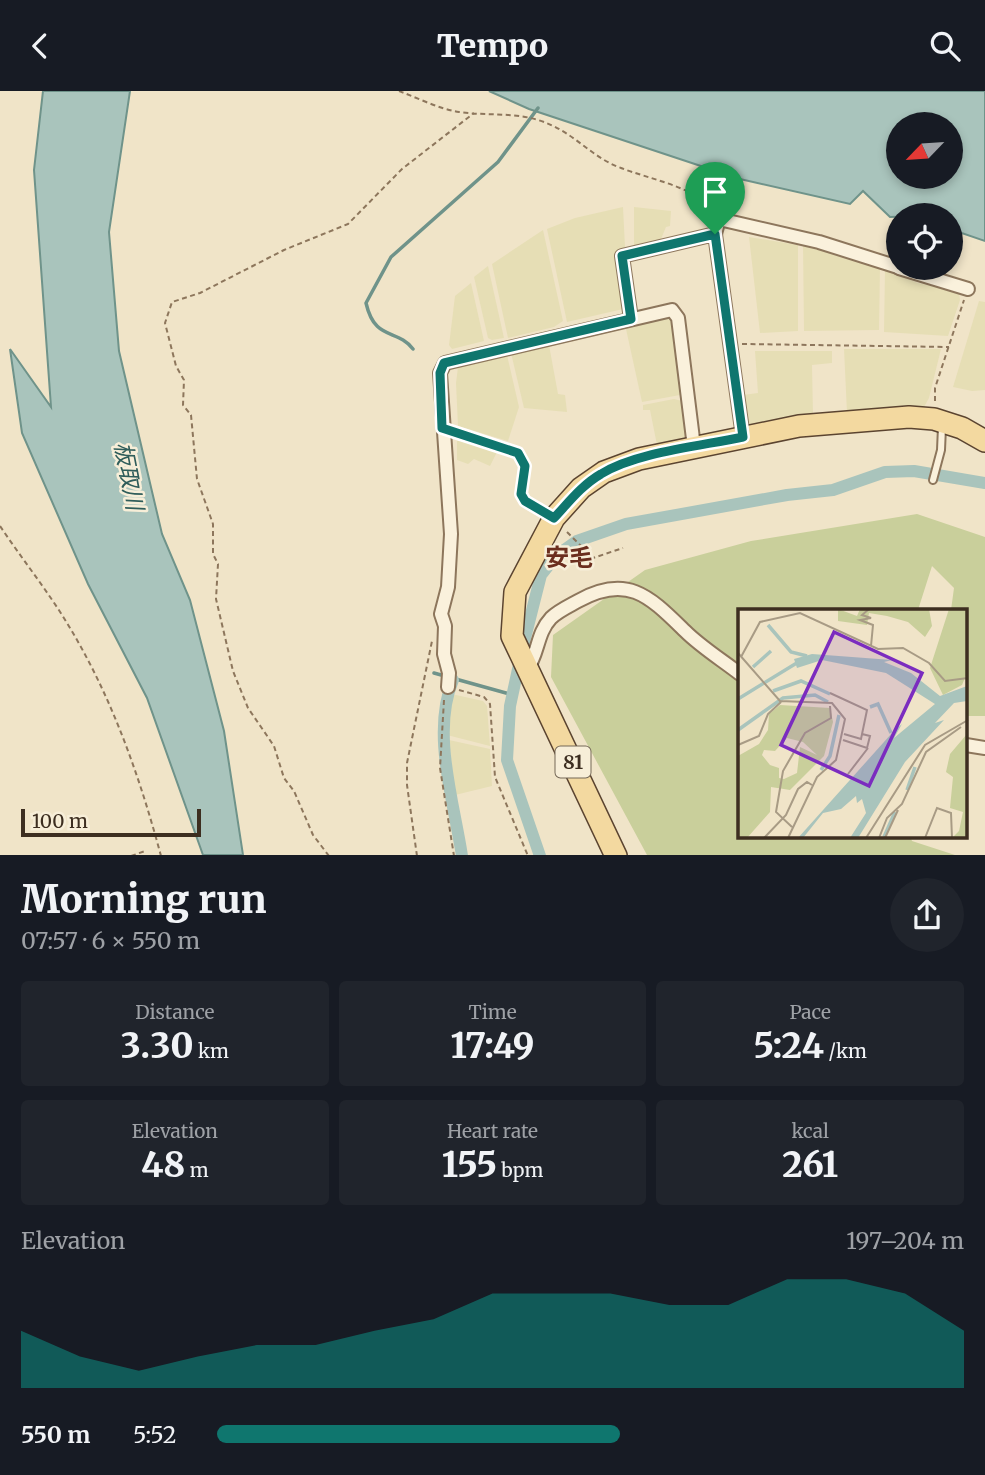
<!DOCTYPE html>
<meta charset="utf-8">
<style>
:root{--surface:#171b24;--page:#20242c;--text:#f1f3f6;--muted:#9ea1a6;--accent:#0f766e}
body{margin:0;font-family:Merriweather,"Noto Sans JP",serif;background:var(--page);color:var(--text);height:100vh;display:flex;flex-direction:column;font-size:26px;white-space:nowrap}
*{box-sizing:border-box;margin:0}
p{font-size:23px;color:var(--muted)}
.icon{flex:none;width:38px;height:38px;fill:none;stroke:currentColor;stroke-width:2;stroke-linecap:round;stroke-linejoin:round}
.map{position:relative;height:764px;overflow:hidden}
.sheet{display:flex;flex-direction:column;background:var(--surface);flex:1}
.sheet>*{flex:none}
.needle{width:46px;rotate:245deg}
.buttons{position:absolute;left:886px;top:21px;display:grid;gap:14px}
.buttons a{display:grid;place-items:center;width:77px;height:77px;border-radius:50%;background:var(--surface);box-shadow:0 4px 10px #0003;font-size:35px}
.scale{position:absolute;left:21px;bottom:18px;width:180px;box-sizing:border-box;padding-left:7px;border:4px solid #3d2e20;border-top:0;font-size:19px;line-height:24px;white-space:nowrap;color:#3d2e20;-webkit-text-stroke:5px #f7eed8;paint-order:stroke}
.pin{position:absolute;display:grid;place-items:center;width:60px;height:60px;color:#fff;margin:-72px -30px;border-radius:50% 50% 50% 0;rotate:-45deg;box-shadow:0 0 7px #0007}
.pin .icon{rotate:45deg}
.round{display:grid;place-items:center;flex:none;width:74px;height:74px;border-radius:37px;background:var(--page)}
.headline{display:flex;align-items:center;justify-content:space-between;height:119px;padding:0 21px}
h1{font-size:38px;font-weight:800;line-height:52px}
.metrics{display:grid;grid-template-columns:repeat(3,1fr);gap:10px;height:119px;padding:7px 21px}
.metrics div{display:grid;align-content:center;border-radius:7px;background:var(--page);text-align:center}
.metrics b{font-size:35px;font-weight:800}
.metrics small{font-size:19px;font-weight:400}
.metrics p{font-size:19px}
.chart{height:196px;padding:14px 21px}
.chart p{display:flex;justify-content:space-between}
.chart svg{width:100%;height:126px;margin-top:7px;fill:var(--accent);opacity:.7}
ul{padding:0 21px;list-style:none;font-size:23px}
li{display:grid;grid-template-columns:112px 84px 1fr;align-items:center;height:52px}
li i{height:18px;border-radius:9px;background:var(--accent)}
header{display:flex;justify-content:space-between;align-items:center;height:91px;padding:0 21px;background:var(--surface);font-size:32px;font-weight:800}
.map>svg:first-child{display:block}
</style>
<header><svg class="icon" aria-label="back" viewBox="0 0 24 24"><path d="M15 5l-7 7 7 7"/></svg>Tempo<svg class="icon" aria-label="search" viewBox="0 0 24 24"><circle cx="10" cy="10" r="6"/><path d="M15 15l6 6"/></svg></header>
<div class="map">
<svg width="985" height="765" viewBox="0 0 985 765">
<rect width="100%" height="100%" fill="#f0e4c8"/>
<!-- farmland -->
<g fill="#e6deb5">
<path d="M623,116L625,156L616,162L623,218L567,231L547,138L575,127Z"/>
<path d="M634,116L671,120L670,135L666,136L661,148L634,156Z"/>
<path d="M543,139L563,230L554,236L508,247L492,173Z"/>
<path d="M749,146L798,154V240L760,242Z"/>
<path d="M803,154L880,177L879,239L804,240Z"/>
<path d="M488,175L504,247L492,249L488,247L474,186Z"/>
<path d="M885,179L918,192L959,201L960,209L948,245L884,241Z"/>
<path d="M471,192L484,250L452,258L449,254L455,205Z"/>
<path d="M979,210L985,211V299L972,300L953,296Z"/>
<path d="M668,226L673,228L678,255L675,262L680,304L642,311L626,238Z"/>
<path d="M549,254L558,303L565,304L567,321L524,317L511,262Z"/>
<path d="M844,258H941L929,307L924,316L847,322Z"/>
<path d="M755,260H832V272L812,274L813,324L747,334L743,304L758,302Z"/>
<path d="M507,264L519,316L508,350L458,335L456,292L458,276Z"/>
<path d="M674,308L682,310L685,346L657,354L650,319H643V314Z"/>
<path d="M462,349L497,361L490,375L474,368L468,373L457,369V350Z"/>
<path d="M456,604L483,610L487,615L490,655L447,644L448,605Z"/>
<path d="M449,649L490,658L492,695L455,704Z"/>
</g>
<!-- green -->
<path fill="#c9cf9b" d="M917,423L985,446V625H966V520L951,519L954,497L932,475L918,519L740,520V745H910L912,750L955,764H647L551,586L553,544L645,479L751,450Z"/>
<!-- water -->
<g fill="#a9c4bc" stroke="#6f938a" stroke-width="2" fill-rule="evenodd">
<path d="M43,0H130L109,141L119,260L162,443L190,509L224,640L243,764H203L147,607L88,493L22,342L10,258L51,316L34,79Z"/>
<path d="M489,0H985V150L950,138V124L890,126L863,100L850,113L740,88L529,18ZM898,33H950V86H898Z"/>
</g>
<g fill="none" stroke-linecap="round" stroke-linejoin="round">
<!-- stream -->
<g stroke="#6f938a" stroke-width="3.5">
<path d="M413,258C397,237 375,251 366,212L391,166L498,71L538,17"/>
<path d="M434,582L513,604"/>
</g>
<!-- canal -->
<g stroke="#a9c4bc" stroke-width="12">
<path d="M453,589C431,641 454,711 462,765"/>
<path d="M540,765L507,669L510,615L523,555L541,484L556,465L577,450L626,433L787,404L833,399L885,381L914,380L985,392"/>
</g>
<!-- lane casing -->
<g stroke="#8d765c" stroke-width="10">
<path id="lane" d="M933,389L941,359L942,336"/>
</g>
<!-- street casing -->
<g stroke="#8d765c" stroke-width="16">
<g id="street">
<path d="M715,143L719,128L819,151L898,176"/>
<path d="M899,177L968,198"/>
<path d="M631,228L622,165L715,143L743,346"/>
<path d="M526,580C539,563 536,543 551,527C558,520 569,515 578,510C628,482 650,506 685,540C701,556 722,569 740,583"/>
<path d="M448,596L449,582L444,563L445,535L441,523L448,496L451,443L440,282L445,272L672,219L678,227L694,356"/>
<path d="M966,654L985,657"/>
</g>
</g>
<!-- primary casing -->
<g stroke="#5b4430" stroke-width="24">
<path id="primary" d="M616,765L512,545L515,501L554,427L581,397L604,381L639,368L799,335L909,326L934,328L962,337L985,350"/>
</g>
<!-- path -->
<g stroke="#8d765c" stroke-width="2" stroke-dasharray="5 3.5" stroke-linecap="butt">
<path d="M399,0C418,7 439,18 459,21C486,25 512,21 538,29C574,40 590,66 621,77C649,88 692,95 712,118"/>
<path d="M742,253L949,256"/>
<path d="M935,310V297L964,209"/>
<path d="M456,341L518,362L525,375L521,403L525,410L541,419"/>
<path d="M0,435C22,468 47,499 67,532C111,604 139,683 161,765"/>
<path d="M567,441L593,467L623,457"/>
<path d="M459,599L484,606L490,613L495,686L528,765"/>
<path d="M444,609L440,677L454,765"/>
<path d="M131,765L145,760"/>
<path d="M329,765L313,744L294,700L284,687L274,655L248,617L233,580L216,508L218,473L213,463V433L197,388L191,324L183,314L184,289L176,275L165,232L172,211L200,202L284,159L348,133L402,78L474,22"/>
<path d="M417,765L407,694V672L432,550"/>
</g>
<!-- lane -->
<use href="#lane" stroke="#faf1dc" stroke-width="6"/>
<!-- street -->
<use href="#street" stroke="#faf1dc" stroke-width="12"/>
<!-- primary -->
<use href="#primary" stroke="#f3d9a0" stroke-width="21"/>
</g>
<g fill="none" stroke-linecap="round" stroke-linejoin="round">
<!-- route casing -->
<g stroke="#fff" stroke-width="14">
<path id="route" d="M715,143L743,346C701,355 637,361 601,383C582,394 569,411 554,427L525,410L521,403L525,375L518,362L442,337L440,282L444,272L631,228L622,165Z"/>
</g>
<!-- route -->
<use href="#route" stroke="#0f766e" stroke-width="9"/>
</g>
<g text-anchor="middle" stroke-width="5" stroke-linejoin="round" paint-order="stroke">
<!-- shield labels -->
<rect fill="#f7eed8" stroke="#756857" stroke-width="2" x="555.5" y="655.5" width="35" height="31" rx="5"/>
<g font-size="19" font-weight="bold" fill="#3d2e20">
<text x="573" y="678">81</text>
</g>
<!-- water labels -->
<g font-size="23" font-style="italic" fill="#2f5d5a" stroke="#f7eed8">
<text transform="translate(129 385) rotate(79)" y="8">板取川</text>
</g>
<!-- quarter labels -->
<g font-size="24" font-weight="bold" fill="#6b2e1e" stroke="#f7eed8">
<text x="569" y="475">安毛</text>
</g>
</g>
<!-- overview -->
<g transform="translate(738 518)">
<rect width="229" height="229" fill="#f0e4c8"/>
<path d="M100,0L119,7L122,0H191L194,17L187,28L170,13L149,7L131,4L129,16L100,12ZM211,0H229V64L224,76L205,86L192,59ZM42,96L92,99L95,113L86,147L52,181L33,178L32,203L9,229H0V147L21,135L30,121L31,105ZM49,129L65,133L79,146L62,138L59,164L46,170L41,169V159L32,156L24,146L26,141L37,142ZM229,125V229H214L221,222L225,203L212,199L215,168L208,163L212,145Z" fill="#c9cf9b" fill-rule="evenodd"/>
<path d="M74,45L154,51L146,53L173,64L202,87L229,77V92L216,94L197,114L206,111L167,153L120,229H112L128,204L124,190L119,194L118,187L103,200L85,204L65,229H60L154,124L164,115L156,129L197,95L148,64L84,51L59,59L56,50Z" fill="#a9c4bc"/>
<path fill="none" stroke="#a9c4bc" stroke-width="3.5" d="M30,16L53,43L69,47M15,58L33,42M35,82L63,72L92,85M0,90L62,52M132,98L140,95L153,124M0,121L45,89L77,86L90,93M83,161L92,147L101,106M169,181L177,158M146,228L157,203"/>
<path fill="none" stroke="#a89b85" stroke-width="2" d="M131,0L124,6L133,9L122,11L135,16L133,37M0,44L42,92L94,94L107,110L98,151L79,168L50,229M3,48L22,13L62,4L140,40L165,39L191,54L207,72L230,69M92,84L129,101L123,130L106,125M105,131L129,139L132,127L124,125M0,136L21,127L30,105L43,93M110,165L130,139M54,218L38,203L45,162L67,124L93,109L92,97M26,229L48,206L60,180L69,173L74,176M128,229L187,136L230,111M141,229L149,209L164,195L188,143L223,118M147,229L160,201M187,229L199,199L213,204L214,229"/>
<path fill="#7b2cbf" fill-opacity="0.15" stroke="#7b2cbf" stroke-width="3.5" d="M96,23L184,64L131,177L43,136Z"/>
<rect width="229" height="229" fill="none" stroke="#3d2e20" stroke-width="3.5"/>
</g>
</svg>
<div class="buttons">
<a><svg class="needle" viewBox="-14 -14 28 28"><path d="M0-13l5 13h-10z" fill="#e53935"/><path d="M0 13l5-13h-10z" fill="#9ea1a6"/></svg></a>
<a><svg class="icon" aria-label="locate" viewBox="0 0 24 24"><circle cx="12" cy="12" r="6"/><path d="M12 2v4M12 18v4M2 12h4M18 12h4"/></svg></a>
</div>
<div class="scale">100 m</div>
<div class="pin" style="left:715px;top:143px;background:#1e9e55"><svg class="icon" aria-label="arrive" viewBox="0 0 24 24"><path d="M6 21V4h12l-3 4 3 4H6"/></svg></div>
</div>
<section class="sheet">
<div class="headline"><div><h1>Morning run</h1><p>07:57 · 6 × 550 m</p></div><a class="round"><svg class="icon" aria-label="share" viewBox="0 0 24 24"><path d="M12 15V3M7 8l5-5 5 5M5 13v7h14v-7"/></svg></a></div>
<div class="metrics">
<div><p>Distance</p><b>3.30<small> km</small></b></div>
<div><p>Time</p><b>17:49</b></div>
<div><p>Pace</p><b>5:24<small> /km</small></b></div>
</div>
<div class="metrics">
<div><p>Elevation</p><b>48<small> m</small></b></div>
<div><p>Heart rate</p><b>155<small> bpm</small></b></div>
<div><p>kcal</p><b>261</b></div>
</div>
<div class="chart"><p><span>Elevation</span>197–204 m</p>
<svg viewBox="0 0 160 44" preserveAspectRatio="none"><path d="M0 44V24L10 33L20 38L30 33L40 29L50 29L60 24L70 20L80 11L90 11L100 11L110 15L120 15L130 6L140 6L150 11L160 24V44z"/></svg>
</div>
<ul>
<li><b>550 m</b>5:52<i style="width:54%"></i></li>
</ul>
</section>
